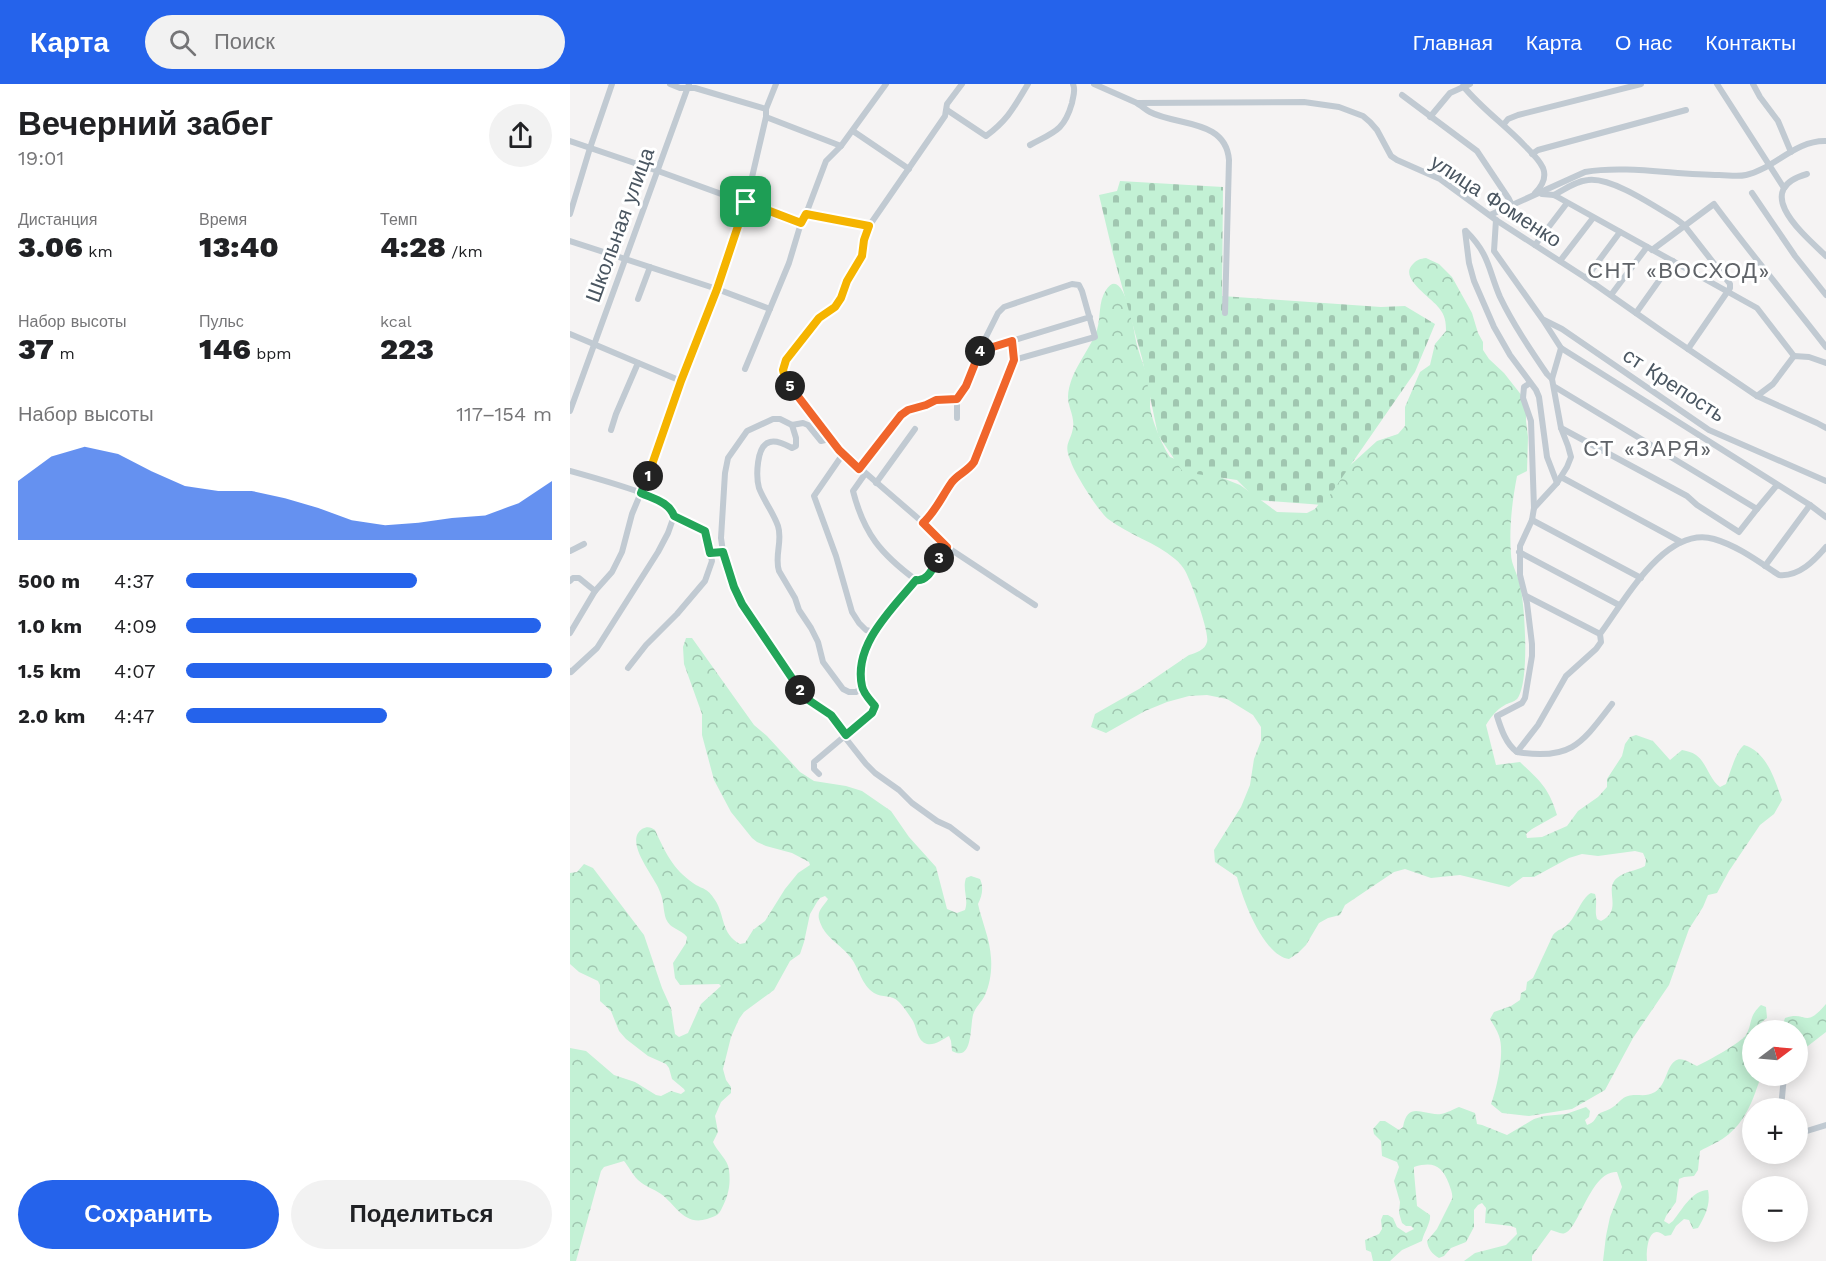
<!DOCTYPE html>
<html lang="ru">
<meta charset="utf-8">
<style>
:root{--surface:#fff;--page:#f2f2f2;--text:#202124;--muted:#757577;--accent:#2563eb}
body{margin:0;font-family:"Work Sans",sans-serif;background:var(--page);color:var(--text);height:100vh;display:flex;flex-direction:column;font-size:22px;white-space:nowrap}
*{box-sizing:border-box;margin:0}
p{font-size:20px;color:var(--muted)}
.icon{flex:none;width:33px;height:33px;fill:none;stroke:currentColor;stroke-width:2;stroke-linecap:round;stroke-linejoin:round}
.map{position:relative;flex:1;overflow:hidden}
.side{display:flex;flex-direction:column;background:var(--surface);width:570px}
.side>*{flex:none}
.needle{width:39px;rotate:74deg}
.fabs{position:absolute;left:1172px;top:936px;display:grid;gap:12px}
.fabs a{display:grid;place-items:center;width:66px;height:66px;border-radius:50%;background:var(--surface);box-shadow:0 3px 15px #0003;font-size:30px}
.pin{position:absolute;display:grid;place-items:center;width:51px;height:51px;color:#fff;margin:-26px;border-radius:12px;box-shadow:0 3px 9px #0006}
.km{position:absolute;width:30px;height:30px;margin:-15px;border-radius:50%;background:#222;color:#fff;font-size:16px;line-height:30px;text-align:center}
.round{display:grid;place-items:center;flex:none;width:63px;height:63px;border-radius:32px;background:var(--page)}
.summary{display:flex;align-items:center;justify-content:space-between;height:102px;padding:0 18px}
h1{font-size:33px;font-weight:800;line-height:45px}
.metrics{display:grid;grid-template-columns:repeat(3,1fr);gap:9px;height:102px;padding:6px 18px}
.metrics div{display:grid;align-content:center}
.metrics b{font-size:30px;font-weight:800}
.metrics small{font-size:16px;font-weight:400}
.metrics p{font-size:16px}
.chart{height:168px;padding:12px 18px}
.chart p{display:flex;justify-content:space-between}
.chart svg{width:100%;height:108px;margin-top:6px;fill:var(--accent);opacity:.7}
.primary-button{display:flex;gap:12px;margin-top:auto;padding:12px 18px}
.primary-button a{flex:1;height:69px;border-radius:36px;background:var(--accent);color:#fff;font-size:24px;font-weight:800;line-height:69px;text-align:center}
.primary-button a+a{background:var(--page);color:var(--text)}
ul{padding:0 18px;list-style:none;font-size:20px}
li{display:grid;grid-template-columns:96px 72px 1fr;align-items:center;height:45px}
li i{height:15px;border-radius:8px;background:var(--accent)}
header{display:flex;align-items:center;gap:36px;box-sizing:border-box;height:84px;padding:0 30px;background:var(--accent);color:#fff}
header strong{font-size:28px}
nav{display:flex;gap:33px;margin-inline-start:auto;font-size:21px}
.search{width:420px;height:54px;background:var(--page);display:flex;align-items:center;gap:15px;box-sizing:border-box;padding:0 21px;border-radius:33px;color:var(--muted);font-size:22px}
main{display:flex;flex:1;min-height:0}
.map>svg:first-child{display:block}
</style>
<header>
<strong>Карта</strong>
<div class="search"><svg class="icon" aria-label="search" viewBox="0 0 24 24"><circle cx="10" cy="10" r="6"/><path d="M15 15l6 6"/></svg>Поиск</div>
<nav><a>Главная</a><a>Карта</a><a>О нас</a><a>Контакты</a></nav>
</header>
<main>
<section class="side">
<div class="summary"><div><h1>Вечерний забег</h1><p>19:01</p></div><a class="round"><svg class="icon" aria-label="share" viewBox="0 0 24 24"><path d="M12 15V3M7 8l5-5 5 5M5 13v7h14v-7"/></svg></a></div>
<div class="metrics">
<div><p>Дистанция</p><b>3.06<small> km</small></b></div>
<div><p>Время</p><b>13:40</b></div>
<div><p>Темп</p><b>4:28<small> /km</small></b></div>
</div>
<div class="metrics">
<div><p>Набор высоты</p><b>37<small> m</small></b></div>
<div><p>Пульс</p><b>146<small> bpm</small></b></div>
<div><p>kcal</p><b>223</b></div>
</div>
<div class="chart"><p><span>Набор высоты</span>117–154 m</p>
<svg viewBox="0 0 160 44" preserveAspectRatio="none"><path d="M0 44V20L10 10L20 6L30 9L40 16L50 22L60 24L70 24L80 27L90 31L100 36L110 38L120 37L130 35L140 34L150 29L160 20V44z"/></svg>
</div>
<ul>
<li><b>500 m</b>4:37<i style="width:63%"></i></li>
<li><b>1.0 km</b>4:09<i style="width:97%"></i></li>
<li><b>1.5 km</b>4:07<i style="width:100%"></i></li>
<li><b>2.0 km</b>4:47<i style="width:55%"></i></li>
</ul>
<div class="primary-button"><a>Сохранить</a><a>Поделиться</a></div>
</section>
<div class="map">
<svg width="1256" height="1177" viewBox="0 0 1256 1177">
<defs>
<pattern id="forest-crowns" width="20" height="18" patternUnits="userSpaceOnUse" patternTransform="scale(1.5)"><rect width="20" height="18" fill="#c3f1d5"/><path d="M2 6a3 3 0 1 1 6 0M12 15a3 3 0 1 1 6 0" fill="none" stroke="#a0c6b0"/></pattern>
<pattern id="cemetery-stones" width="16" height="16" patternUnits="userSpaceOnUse" patternTransform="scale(1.5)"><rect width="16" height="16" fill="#c3f1d5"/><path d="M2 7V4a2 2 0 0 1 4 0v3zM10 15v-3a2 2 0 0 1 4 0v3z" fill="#a0c6b0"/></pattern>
</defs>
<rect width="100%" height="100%" fill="#f5f3f3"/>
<!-- forest -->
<g fill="url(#forest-crowns)">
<path d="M856,174L869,180L882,193L902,229L908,249L913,258V266L919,275L934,289L956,317V337L958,353L957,387L947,392C942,418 939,444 941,470C941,480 948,491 950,501C955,521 960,600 947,615C944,618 938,619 935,621C926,626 921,633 916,641L926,681L950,678C970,697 979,704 987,731L962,745L956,750L957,754L972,753L997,742L1008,727L1028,713L1037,703V695L1052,672L1055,660L1060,653L1066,651L1083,657L1100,676L1112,666C1116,667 1122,668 1126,671C1137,679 1139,695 1150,703L1156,700C1160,689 1166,667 1174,661C1197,668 1205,696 1212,716L1204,730L1190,741L1159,787L1147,809L1138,811L1133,823L1119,845L1099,901L1063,954L1035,1006L1002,1025L959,1032L932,1029L921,1020C927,1004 935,968 929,952C927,946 923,940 920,935L924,928L941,922L950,916L951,909L956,906L957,898L963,894L983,851C988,845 991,846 996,842C1006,834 1011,814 1021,809L1025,810C1028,819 1024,826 1027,835L1031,837C1054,826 1033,805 1047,794C1055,787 1066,787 1075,782L1076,776L1073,769L1065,767L1028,772L1012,770L999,774L964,793H953L939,803L890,791L861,794L835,785L824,788L775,821L770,831L758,834L749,839L736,861L728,869L719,875C693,871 673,816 667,793L645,778L644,766L671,723L680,701L684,675L691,657V643L683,631L657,615L637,611L619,612L597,618L575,627L536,649L521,643L525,630L569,605L619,571C626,569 635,566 637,558C640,549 620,494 614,485C612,482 608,477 605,475C585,458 559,451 538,435C529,428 505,390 501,378C493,359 500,360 503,344C505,333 498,323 498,313C499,288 519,268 527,246C531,233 528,218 536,206C553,180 564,244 565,252C568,270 577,287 580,304C581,310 580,317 580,323C582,337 592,361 600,373L670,401L707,428L737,429L745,425L775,386L807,357L828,350L835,342V323L850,288L860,281L865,260L876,247C876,238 875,231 869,224C861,213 828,194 843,180C848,175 850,175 856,174Z"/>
<path d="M116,554H122L184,641L197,652L230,688L244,697L276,702L292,707L321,727L339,753L366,783L377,825L387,829L395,826C399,815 392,805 396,794L401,792L410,795C414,804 412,812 408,820C412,838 420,855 421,874C422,886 420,900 415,911C412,918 405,923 403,931C400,942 403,979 382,967L381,957L379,952C373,955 364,962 357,960C347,957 347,944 343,937C339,931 334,923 329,918C322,910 312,914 304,909C291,900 290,886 281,874C271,860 254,854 249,835C247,826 254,822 258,815L255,812L250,814L247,818L240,830L234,858L230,870L220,877L204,906L174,928L169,935L161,953L153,985L156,996L161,1003V1009L151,1018L145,1032L148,1048L143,1058C147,1068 158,1075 159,1086C161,1102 158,1112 151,1126C148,1132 143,1133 137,1135C114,1142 106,1121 91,1110C84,1105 74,1102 68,1096C62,1090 59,1083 54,1077L34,1083L31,1087L6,1177H0V964L16,967L44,991L65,998L86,1011L91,1012L101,1007L111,1010L115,1007L114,1005L102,995L99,984L96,980L78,972L56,955L49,947L41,927L30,917V901L28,897L9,888L0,880V789L7,788L14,780L23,784L74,851L92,904L101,924L105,950L109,953L118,949L131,920L151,902L149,900L110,901L105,894L103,879L116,859L117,853C111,845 100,845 96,835C93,826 94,817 90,808C86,794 53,758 72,745C77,742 81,743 85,746C95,768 103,785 123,799C133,806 137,803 145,816C155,831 151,850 170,860L175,859L183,846L195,837L215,805L228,789L240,781L239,778L222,769L196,762L187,758L182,754L161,728L144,696L132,651V630L114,580L113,563Z"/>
<path d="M1256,920V948L1234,965L1227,968V946H1211L1215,934C1237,926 1234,946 1256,920Z"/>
<path d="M1191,921L1196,923L1197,934L1188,941L1187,946H1182V956L1176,965L1174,979L1179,972L1182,970V992H1191C1184,1013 1177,1035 1159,1050C1151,1057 1139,1062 1130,1067L1128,1086L1124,1092L1114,1093L1109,1095L1106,1118L1096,1132L1094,1137L1099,1140L1103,1137C1112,1126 1122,1106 1138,1106C1141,1120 1135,1132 1128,1144L1123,1145L1119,1136L1114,1135L1106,1142L1101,1151L1095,1152C1078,1137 1076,1167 1077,1177H1033L1036,1152L1040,1133L1052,1103L1047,1088C1021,1086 1009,1145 995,1149C991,1151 986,1147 981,1146L962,1172V1177H894L905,1169L936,1161L947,1150L946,1144L941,1142L915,1139L916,1124L912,1119L908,1121L904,1126V1143L896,1158L881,1164L874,1172L869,1174C862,1170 858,1165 857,1157L867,1145L882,1115C883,1110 881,1106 879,1100C872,1082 864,1077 844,1083V1088L847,1122L860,1131C861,1139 854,1148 852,1157L832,1166L820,1177H803L801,1168L796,1166L795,1156L809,1150L812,1145L811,1136L813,1131H818L823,1134L827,1143L836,1149L844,1145L841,1142H836L832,1139L829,1129L830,1118L824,1097L829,1083L827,1078L812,1072L811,1057L804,1050L803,1045L810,1037H815L829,1046L833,1043C838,1016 853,1032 871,1030C877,1029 884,1025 889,1023L905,1029L907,1040L912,1041L937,1051L964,1035L974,1032L996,1030L1016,1023L1020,1027L1019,1033L1015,1036L1017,1041C1026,1038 1024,1034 1030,1029C1034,1027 1039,1026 1043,1023C1048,1020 1052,1013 1058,1012C1067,1009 1075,1014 1085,1008C1097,1000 1096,983 1105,977C1111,972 1120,979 1127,982C1136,978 1172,958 1176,951C1183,939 1178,933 1191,921Z"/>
</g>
<!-- cemetery -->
<path fill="url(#cemetery-stones)" d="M550,97L653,103L652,212L811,223L835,222L865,240L845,288L753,421L687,416L667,396L613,388L588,351L572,274L543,170L529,111L547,107Z"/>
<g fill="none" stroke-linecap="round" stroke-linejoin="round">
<!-- minor -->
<g stroke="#c1cad2" stroke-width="6">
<path d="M100,0L110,4H125L196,25"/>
<path d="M392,0L377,20L375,32L299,142L294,156L292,172L277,197L271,214L265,223L249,234L216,276L213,286L215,294L221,304L269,366L365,449L377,463L465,521"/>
<path d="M524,0L567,19L734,18L769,23L793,32L800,38L807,46L821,72L827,76L870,95L926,136L1016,194L1093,248L1187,312L1247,339L1256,344"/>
<path d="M1147,0L1214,104"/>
<path d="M1183,0L1190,13L1208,37L1221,68"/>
<path d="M893,2C911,24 935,41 955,62C961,68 969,75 973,84C977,94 972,102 965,109"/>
<path d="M832,11L907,67L939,115L942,121"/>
<path d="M568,20C572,22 576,26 580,28C607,42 656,35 659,76L655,229"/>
<path d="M377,26L416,52C438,36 444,23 458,0"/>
<path d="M196,33L271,62"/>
<path d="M860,33L880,9L900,0"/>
<path d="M934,40L938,35L948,31L1071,0"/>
<path d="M283,47L339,85"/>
<path d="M0,57L88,87L231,139"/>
<path d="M460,61C484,48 494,47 502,19C503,12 506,7 503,0"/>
<path d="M962,70L968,66L1116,26"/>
<path d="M1237,90C1180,106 1234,151 1256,172"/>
<path d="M1182,109L1225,172L1256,211"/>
<path d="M972,110L984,111L1187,224L1224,272"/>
<path d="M984,111C995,105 1006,97 1018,96C1042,93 1084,122 1106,135L1114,141L1160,200V204L1118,265"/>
<path d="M0,130L20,64L42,0"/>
<path d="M236,130L299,142"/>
<path d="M920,131L1015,88C1056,81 1106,91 1149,91C1158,91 1167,93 1176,91C1204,85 1225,56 1256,57"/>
<path d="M926,136L924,167L973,236L991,264L982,295L991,344L998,362L1001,373L997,383L987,399L964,424L962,436L950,462V491L957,519L962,560V572L955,614L952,619L927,632C931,645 936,660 947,668C1001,677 1012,659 1042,620"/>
<path d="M895,147L899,179L904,197L924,243L940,271L966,306L969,313L977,373L987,399"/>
<path d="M896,147C920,171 918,185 930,213C943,240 960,265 977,290L982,295"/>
<path d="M0,157L147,205L200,225"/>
<path d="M965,161L997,119"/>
<path d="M1082,166L1144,120C1180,169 1219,215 1256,263"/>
<path d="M990,177L1023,134"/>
<path d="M1016,194L1050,148"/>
<path d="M1041,211L1077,163"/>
<path d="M68,215L80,183"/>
<path d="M1066,229L1103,177"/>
<path d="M974,236L992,245L1139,346L1256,397"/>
<path d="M0,250L111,297"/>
<path d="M991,264L1240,421L1256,433"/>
<path d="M444,276L525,253L512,207L509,201L502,200L434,223L428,229L409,267L520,233"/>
<path d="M175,285L219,179L231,139L236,130L256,77L271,62L316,0"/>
<path d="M960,299L954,303L953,314L961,337L964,424"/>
<path d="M985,303L1187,425L1207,401"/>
<path d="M1187,312L1203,300L1224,272L1239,273L1256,279"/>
<path d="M0,327L119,0"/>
<path d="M387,334V316L396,302L409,267"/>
<path d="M222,341L226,354V362L222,364C216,361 207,356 200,358C186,361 186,393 189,404C194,417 203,428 208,442C213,457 204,472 209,487L225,514L229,526L241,544L248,558L253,578L273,605L279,608H286L292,604L305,622L302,629L244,678V685L249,690"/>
<path d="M991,344L1117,412L1127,421L1169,448L1187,425"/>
<path d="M41,346L46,330L68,279"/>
<path d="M259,355L251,357L238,341L233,339L222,341L210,335H203L177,347L158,374L155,389L151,454L153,468L164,503L172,520L183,538L237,615L261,631L276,651L277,656L296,680L305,689L329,706L342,719L367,737L380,743L407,764"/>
<path d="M273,370L244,412L266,472L282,528L289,539L296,546L304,548"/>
<path d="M289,385L331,331L338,326L356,321L366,316H387"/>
<path d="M0,387C18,392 91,412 100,423C102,424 103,430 104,432"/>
<path d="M295,390L283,407C294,450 311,470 346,496"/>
<path d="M991,393L1111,458"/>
<path d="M306,399L345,345"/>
<path d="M962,436L1071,494"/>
<path d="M353,439C366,426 372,409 384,395C393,385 399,388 407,372L444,276L443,257"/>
<path d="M0,467L14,460"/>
<path d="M949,468L1049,521"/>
<path d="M1195,482L1240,421"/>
<path d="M0,497L3,494H9L25,507"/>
<path d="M956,512L1030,550"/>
<path d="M0,549L25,507L42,488L52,468L62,430L85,375L169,141L176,119L196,33V25L206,0"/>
<path d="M58,584L76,561L107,530L135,497L142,477L135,447L104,432"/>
<path d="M0,587L1,588L27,564L88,468L98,449L104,432"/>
<path d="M292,604L291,575L304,548L346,496L351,497L356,494L377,463"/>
<path d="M947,668L968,641L996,592L1026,565L1031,558L1030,550C1054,518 1095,441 1144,455C1168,462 1189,478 1209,491C1229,493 1245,476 1256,463"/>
<path d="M1211,1024L1214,992"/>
<path d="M1227,1050L1256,1041"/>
</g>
</g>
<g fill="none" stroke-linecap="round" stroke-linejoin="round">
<!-- split-1 casing -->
<g stroke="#fff" stroke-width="12">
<path id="split-1" d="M78,392L111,297L147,205L176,118"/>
</g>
<!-- split-2 casing -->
<g stroke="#fff" stroke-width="12">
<path id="split-2" d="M78,392L71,409C84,415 99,418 104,432L135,447L140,469L153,468L164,503L172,520L230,606"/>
</g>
<!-- split-3 casing -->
<g stroke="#fff" stroke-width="12">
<path id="split-3" d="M230,606L237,615L261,631L276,651L302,629L305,622C300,616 293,609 292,602C283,561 322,525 346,496C358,498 363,483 369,474"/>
</g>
<!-- split-4 casing -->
<g stroke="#fff" stroke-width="12">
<path id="split-4" d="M369,474L377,463L353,439C366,427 372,412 382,398C388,390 398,387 404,378L444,276L442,257L410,267"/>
</g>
<!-- split-5 casing -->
<g stroke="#fff" stroke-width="12">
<path id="split-5" d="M220,302L269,366L289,385L331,331L338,326L356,321L366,316L387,315L396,302L410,267"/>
</g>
<!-- split-6 casing -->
<g stroke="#fff" stroke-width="12">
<path id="split-6" d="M176,118L231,139L236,130L299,142L294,156L292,172L277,197L271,214L265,223L249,234L216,276L213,286L215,294L220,302"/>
</g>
<!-- split-1 -->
<use href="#split-1" stroke="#f5b400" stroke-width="8"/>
<!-- split-2 -->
<use href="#split-2" stroke="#22a559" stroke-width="8"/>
<!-- split-3 -->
<use href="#split-3" stroke="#22a559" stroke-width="8"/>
<!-- split-4 -->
<use href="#split-4" stroke="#f0652b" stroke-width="8"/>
<!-- split-5 -->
<use href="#split-5" stroke="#f0652b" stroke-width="8"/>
<!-- split-6 -->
<use href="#split-6" stroke="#f5b400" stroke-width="8"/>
</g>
<g text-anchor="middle" stroke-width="6" stroke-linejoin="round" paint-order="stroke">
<!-- street labels -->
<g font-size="21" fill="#4a5661" stroke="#fff">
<text transform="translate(926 117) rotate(33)" y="7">улица Фоменко</text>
<text transform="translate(50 141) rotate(-70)" y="7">Школьная улица</text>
<text transform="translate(1104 301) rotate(33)" y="7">ст Крепость</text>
</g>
<!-- neighbourhood labels -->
<g font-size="22" letter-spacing="1.5" fill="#5f6368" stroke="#fff">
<text x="1109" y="194">СНТ «ВОСХОД»</text>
<text x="1078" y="372">СТ «ЗАРЯ»</text>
</g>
</g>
</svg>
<div class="fabs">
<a><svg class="needle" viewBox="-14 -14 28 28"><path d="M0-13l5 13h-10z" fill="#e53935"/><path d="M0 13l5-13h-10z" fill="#757577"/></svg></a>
<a>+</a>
<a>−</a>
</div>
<div class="pin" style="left:176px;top:118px;background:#1e9e55"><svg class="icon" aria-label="arrive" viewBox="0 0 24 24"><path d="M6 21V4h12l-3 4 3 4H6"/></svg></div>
<b class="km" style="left:78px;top:392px">1</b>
<b class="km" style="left:230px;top:606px">2</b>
<b class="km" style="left:369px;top:474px">3</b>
<b class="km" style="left:410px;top:267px">4</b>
<b class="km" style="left:220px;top:302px">5</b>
</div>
</main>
